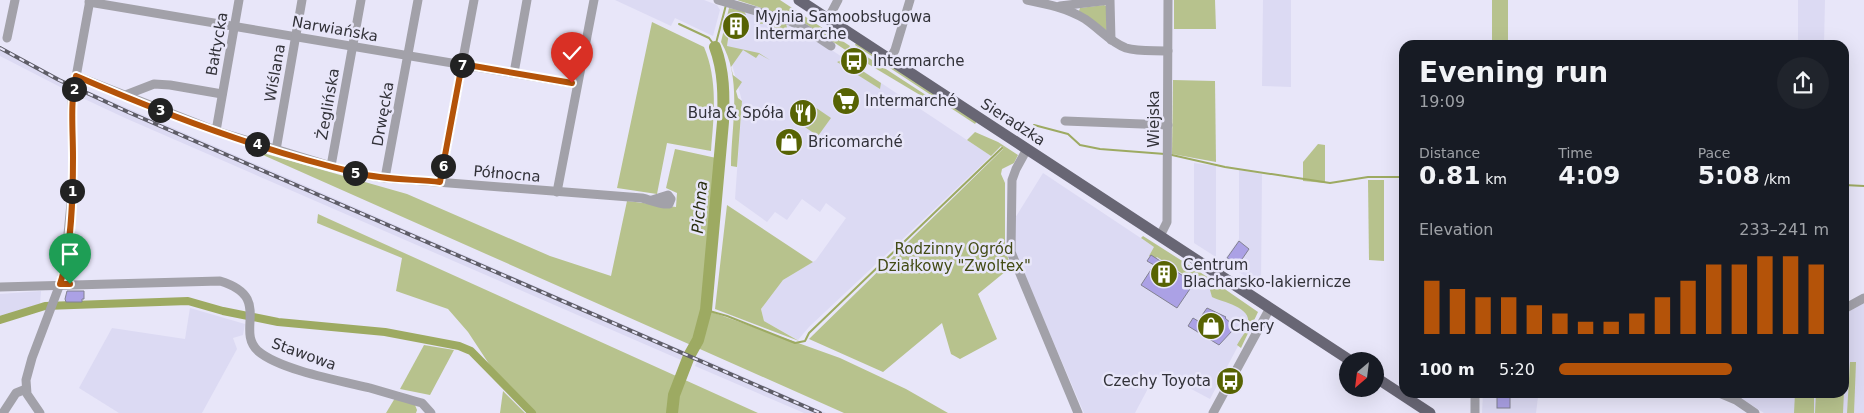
<!DOCTYPE html>
<meta charset="utf-8">
<style>
:root{--surface:#171b24;--page:#20242c;--text:#f1f3f6;--muted:#9ea1a6;--accent:#b45309}
body{margin:0;font-family:"DejaVu Sans",sans-serif;background:var(--page);color:var(--text);height:100vh;display:flex;flex-direction:column;font-size:19px;white-space:nowrap}
*{box-sizing:border-box;margin:0}
p{font-size:16px;color:var(--muted)}
.icon{flex:none;width:28px;height:28px;fill:none;stroke:currentColor;stroke-width:2;stroke-linecap:round;stroke-linejoin:round}
.map{position:relative;flex:1;overflow:hidden}
.details{position:absolute;left:1399px;top:40px;width:450px;height:358px;display:flex;flex-direction:column;background:var(--surface);border-radius:15px;box-shadow:0 5px 20px #0002}
.details>*{flex:none}
.needle{width:32px;rotate:208deg}
.controls{position:absolute;left:1339px;top:352px;display:grid;gap:10px}
.controls a{display:grid;place-items:center;width:45px;height:45px;border-radius:50%;background:var(--surface);box-shadow:0 5px 20px #0002;font-size:25px}
.pin{position:absolute;display:grid;place-items:center;width:42px;height:42px;color:#fff;margin:-51px -21px;border-radius:50% 50% 50% 0;rotate:-45deg;box-shadow:0 0 5px #0007}
.pin .icon{rotate:45deg}
.km{position:absolute;width:25px;height:25px;margin:-12px;border-radius:50%;background:#222;color:#fff;font-size:14px;line-height:25px;text-align:center}
.round{display:grid;place-items:center;flex:none;width:52px;height:52px;border-radius:26px;background:var(--page)}
.overview{display:flex;align-items:center;justify-content:space-between;height:85px;padding:0 20px}
h1{font-size:28px;font-weight:700;line-height:38px}
.figures{display:grid;grid-template-columns:repeat(3,1fr);gap:8px;height:85px;padding:5px 20px}
.figures div{display:grid;align-content:center}
.figures b{font-size:25px;font-weight:700}
.figures small{font-size:14px;font-weight:400}
.figures p{font-size:14px}
.chart{height:140px;padding:10px 20px}
.chart p{display:flex;justify-content:space-between}
.chart svg{width:100%;height:90px;margin-top:5px;stroke:var(--accent);stroke-width:6}
ul{padding:0 20px;list-style:none;font-size:16px}
li{display:grid;grid-template-columns:80px 60px 1fr;align-items:center;height:38px}
li i{height:12px;border-radius:6px;background:var(--accent)}
.map>svg:first-child{display:block}
</style>
<div class="map">
<svg width="1864" height="413" viewBox="0 0 1864 413">
<rect width="100%" height="100%" fill="#e8e6f9"/>
<!-- built -->
<g fill="#dcdaf3">
<path d="M615,0H704L717,5L720,10L713,36L675,18L671,26Z"/>
<path d="M1263,0H1291V87L1262,86Z"/>
<path d="M1798,0H1825L1824,45H1798Z"/>
<path d="M733,8L800,29L991,156L809,327L798,340L764,321L761,309L783,280L816,260L846,218L826,203L820,212L802,199L787,220L775,212L767,222L735,199L742,101L727,46Z"/>
<path d="M0,46L71,84L68,91L0,56Z"/>
<path d="M79,87L684,351L681,360L125,118L76,95Z"/>
<path d="M1194,163L1216,166V257L1194,243Z"/>
<path d="M1239,170L1262,174L1261,286L1223,262L1239,239Z"/>
<path d="M1043,173L1255,314L1210,399L1165,375L1153,379L1135,413H1084L1015,253V218Z"/>
<path d="M41,291L40,304L0,316V294Z"/>
<path d="M1864,303V413H1764L1741,398L1743,393L1844,392V314Z"/>
<path d="M190,308L245,324L243,335L233,338L237,349L202,413H119L79,388L112,328L185,339Z"/>
<path d="M699,357L826,413H804L695,366Z"/>
<path d="M1483,393L1538,397L1536,413H1482Z"/>
</g>
<!-- green -->
<g fill="#b7c28d">
<path d="M737,0H780L850,46L847,51L806,24L789,17Z"/>
<path d="M1174,0H1215L1216,29H1174Z"/>
<rect x="1492" y="0" width="16" height="45"/>
<path d="M1104,5L1106,6L1107,31L1079,11L1080,8Z"/>
<path d="M729,8L744,11L746,15L732,13L727,46L759,53L770,60L759,54L756,58L743,50L731,67L733,75L742,82L736,91L738,98L742,101L737,167L731,166C731,126 743,79 721,42Z"/>
<path d="M760,15L786,24L788,31L786,37L783,38C778,33 774,26 767,24C762,23 760,25 755,22V18Z"/>
<path d="M652,22L704,47C718,80 714,116 711,151L667,143L657,194L617,188Z"/>
<path d="M856,43L977,121L975,124L855,45Z"/>
<path d="M852,47L932,99L930,101L848,52Z"/>
<path d="M844,59L881,83L880,89L837,62Z"/>
<path d="M1173,80L1215,81L1216,162L1172,154Z"/>
<path d="M809,103L831,118L818,136L796,121Z"/>
<path d="M975,132L998,142L1018,155L1014,163L1002,169L1001,174L1005,183V249L1011,267L978,294L997,339L960,359L951,354L942,323L883,372L809,339L1003,149L1001,146L991,156L967,140Z"/>
<path d="M1318,144L1325,145V183L1303,181V162Z"/>
<path d="M675,149L721,159L706,310L840,358L906,389L948,413H844L252,150L407,194L550,256L611,276L627,201L676,207L677,193L666,188Z"/>
<path d="M1368,180H1384V261L1369,260Z"/>
<path d="M727,205L813,262L783,280L761,309L764,321L799,341L715,309Z"/>
<path d="M318,214L758,413H535L495,373L468,332L448,309L396,291L402,258L317,223Z"/>
<path d="M1143,236L1209,278L1206,285L1201,286L1157,257L1155,259L1149,256L1154,247L1141,238Z"/>
<path d="M1216,283L1258,312L1241,348L1237,345C1240,339 1247,331 1248,324C1252,307 1222,302 1212,297L1210,290Z"/>
<path d="M424,345L454,350L430,395L400,389Z"/>
<path d="M1850,362H1856L1854,413H1847Z"/>
<path d="M1844,369L1845,370L1843,413H1815L1816,393L1844,392Z"/>
<path d="M503,391L525,413H500Z"/>
<path d="M1795,393H1814V413H1794Z"/>
<path d="M395,398L415,405L417,410L416,413H386Z"/>
</g>
<g fill="none" stroke-linecap="round" stroke-linejoin="round">
<!-- stream -->
<g stroke="#9daa62" stroke-width="2">
<path d="M679,24L709,38L715,46"/>
<path d="M715,47L726,5"/>
<path d="M1034,125L1068,134L1080,145L1100,149L1165,154"/>
<path d="M1172,155L1225,167L1330,183L1368,177H1404"/>
<path d="M1844,185L1864,186"/>
<path d="M706,310L727,316L795,343L805,341L809,333L1002,148"/>
</g>
<!-- canal -->
<path stroke="#9daa62" stroke-width="8" d="M0,320L45,306L188,301L223,311L278,322L385,332L459,346L471,351L532,413"/>
<!-- river -->
<path stroke="#9daa62" stroke-width="12" d="M672,413L674,395L689,356L698,340L706,310L723,122C724,96 724,71 715,47"/>
</g>
<!-- building -->
<g fill="#aba1e5" stroke="#828191">
<path d="M736,14L742,16L737,38L731,37Z"/>
<path d="M1239,241L1249,249L1238,265L1227,258Z"/>
<path d="M1151,255L1194,283L1177,308L1141,285L1154,265L1147,261Z"/>
<path d="M67,291H84V299H82V302H66L65,299Z"/>
<path d="M1207,308L1226,317L1225,318L1232,324V331L1219,345L1188,326L1193,318L1198,321Z"/>
<rect x="1497" y="396" width="13" height="12"/>
</g>
<g fill="none" stroke-linecap="round" stroke-linejoin="round">
<!-- minor -->
<g stroke="#a2a1a9" stroke-width="9">
<path d="M718,0L790,21L804,28L831,46"/>
<path d="M1027,0C1047,4 1067,8 1085,19C1100,29 1110,42 1126,48C1139,52 1155,50 1168,51"/>
<path d="M89,2L577,84"/>
<path d="M1060,6L1110,0L1111,40"/>
<path d="M828,19L838,0"/>
<path d="M7,38L15,0"/>
<path d="M890,59L895,50L910,0"/>
<path d="M514,73L527,0"/>
<path d="M76,76L216,131L357,174L385,178L642,198C651,200 660,205 669,204L671,199L668,195L652,200"/>
<path d="M123,96L154,84L170,85L222,94"/>
<path d="M1065,121L1168,125"/>
<path d="M216,131L239,0"/>
<path d="M1027,149L1016,169L1012,180L1011,252L1078,413"/>
<path d="M276,150L302,0"/>
<path d="M331,166L361,0"/>
<path d="M385,178L418,0"/>
<path d="M440,182L474,0"/>
<path d="M557,192L594,0"/>
<path d="M1160,236L1167,222L1168,0"/>
<path d="M0,287L220,281C273,297 235,330 258,351C280,370 341,381 370,388C387,393 404,398 422,403L431,413"/>
<path d="M1844,309L1864,298"/>
<path d="M1717,392L1736,400L1755,413"/>
<path d="M3,413L16,393L26,389"/>
<path d="M40,413L27,394L26,380L32,358L60,284L65,265L73,183L72,99L90,0"/>
<path d="M1213,413L1270,308"/>
<path d="M1475,413V392"/>
</g>
<!-- major -->
<g stroke="#686674" stroke-width="11">
<path d="M799,0L1351,361"/>
<path d="M1375,377L1430,413"/>
</g>
<!-- rail casing -->
<g stroke="#5e5d67" stroke-width="4">
<path id="rail" d="M0,48L59,80L128,112L820,413"/>
</g>
<!-- rail -->
<use href="#rail" stroke="#e8e6f9" stroke-width="2" stroke-dasharray="5.5" stroke-linecap="butt"/>
</g>
<g fill="none" stroke-linecap="round" stroke-linejoin="round">
<!-- route casing -->
<g stroke="#fff" stroke-width="10">
<path id="route" d="M70,284H60C72,248 73,195 73,157C73,129 70,103 76,76C166,115 261,151 357,173C384,180 413,179 440,182L462,64L572,83"/>
</g>
<!-- route -->
<use href="#route" stroke="#b45309" stroke-width="6"/>
</g>
<!-- icons -->
<defs>
<g id="building-disc" transform="scale(1.4375)"><circle r="9.5" fill="#576303" stroke="#e8e6f9"/><path d="M-4-6H4V6H1V3H-1V6H-4ZM-2.5-4.3h1.7v1.8h-1.7ZM.8-4.3h1.7v1.8H.8ZM-2.5-1h1.7V.8h-1.7ZM.8-1h1.7V.8H.8Z" fill="#fff"/></g>
<g id="bus-disc" transform="scale(1.4375)"><circle r="9.5" fill="#576303" stroke="#e8e6f9"/><path d="M-5-6H5V4H4V6H2V4H-2V6H-4V4H-5ZM-3.5-4V0h7V-4ZM-3.5 1.2v1.5H-2V1.2ZM2 1.2v1.5H3.5V1.2Z" fill="#fff"/></g>
<g id="supermarket-disc" transform="scale(1.4375)"><circle r="9.5" fill="#576303" stroke="#e8e6f9"/><path d="M-6-5.5h2.5l.6 2H6L4.5 2H-2.5L-4.4-4H-6ZM-1.5 3.2a1.3 1.3 0 1 0 .1 0ZM3 3.2a1.3 1.3 0 1 0 .1 0Z" fill="#fff"/></g>
<g id="restaurant-disc" transform="scale(1.4375)"><circle r="9.5" fill="#576303" stroke="#e8e6f9"/><path d="M-5-6h1v4h1v-4h1v4h1v-4h1v5L-1.5 .5V6h-2V.5L-5-1ZM5-6V6H3V1.5H1.5Q1.5-4 5-6Z" fill="#fff"/></g>
<g id="shop-disc" transform="scale(1.4375)"><circle r="9.5" fill="#576303" stroke="#e8e6f9"/><path d="M-5-2.5h2.3a2.7 3.5 0 0 1 5.4 0H5L5.5 6h-11ZM-1.5-2.5h3a1.5 2.3 0 0 0-3 0Z" fill="#fff"/></g>
</defs>
<g fill-rule="evenodd">
<use href="#building-disc" x="736" y="26"/>
<use href="#bus-disc" x="854" y="61"/>
<use href="#supermarket-disc" x="846" y="101"/>
<use href="#restaurant-disc" x="803" y="113"/>
<use href="#shop-disc" x="789" y="142"/>
<use href="#building-disc" x="1164" y="274"/>
<use href="#shop-disc" x="1211" y="326"/>
<use href="#bus-disc" x="1230" y="381"/>
</g>
<g text-anchor="middle" stroke-width="5" stroke-linejoin="round" paint-order="stroke">
<!-- poi labels -->
<g font-size="15" fill="#323239" stroke="#e8e6f9" text-anchor="start">
<text x="755" y="22">Myjnia Samoobsługowa<tspan x="755" dy="17">Intermarche</tspan></text>
<text x="873" y="66">Intermarche</text>
<text x="865" y="106">Intermarché</text>
<text x="784" y="118" text-anchor="end">Buła &amp; Spóła</text>
<text x="808" y="147">Bricomarché</text>
<text x="1183" y="270">Centrum<tspan x="1183" dy="17">Blacharsko-lakiernicze</tspan></text>
<text x="1230" y="331">Chery</text>
<text x="1211" y="386" text-anchor="end">Czechy Toyota</text>
</g>
<!-- street labels -->
<g font-size="15" fill="#323239" stroke="#e8e6f9">
<text transform="translate(335 29) rotate(10)" y="5">Narwiańska</text>
<text transform="translate(217 44) rotate(-80)" y="5">Bałtycka</text>
<text transform="translate(275 73) rotate(-80)" y="5">Wiślana</text>
<text transform="translate(328 104) rotate(-80)" y="5">Żeglińska</text>
<text transform="translate(383 114) rotate(-80)" y="5">Drwęcka</text>
<text transform="translate(1154 119) rotate(-90)" y="5">Wiejska</text>
<text transform="translate(1013 122) rotate(33)" y="5">Sieradzka</text>
<text transform="translate(507 174) rotate(5)" y="5">Północna</text>
<text transform="translate(304 354) rotate(20)" y="5">Stawowa</text>
</g>
<!-- park labels -->
<g font-size="15" fill="#434b15" stroke="#e8e6f9">
<text x="954" y="254">Rodzinny Ogród<tspan x="954" dy="17">Działkowy "Zwoltex"</tspan></text>
</g>
<!-- water labels -->
<g font-size="16" font-style="italic" fill="#292e0e" stroke="#e8e6f9">
<text transform="translate(699 207) rotate(-85)" y="6">Pichna</text>
</g>
</g>
</svg>
<div class="controls">
<a><svg class="needle" viewBox="-14 -14 28 28"><path d="M0-13l5 13h-10z" fill="#e53935"/><path d="M0 13l5-13h-10z" fill="#9ea1a6"/></svg></a>
</div>
<div class="pin" style="left:70px;top:284px;background:#1e9e55"><svg class="icon" aria-label="arrive" viewBox="0 0 24 24"><path d="M6 21V4h12l-3 4 3 4H6"/></svg></div>
<div class="pin" style="left:572px;top:83px;background:#d93025"><svg class="icon" aria-label="check" viewBox="0 0 24 24"><path d="M5 12l5 5 9-10"/></svg></div>
<b class="km" style="left:72px;top:191px">1</b>
<b class="km" style="left:74px;top:89px">2</b>
<b class="km" style="left:160px;top:110px">3</b>
<b class="km" style="left:257px;top:144px">4</b>
<b class="km" style="left:355px;top:173px">5</b>
<b class="km" style="left:443px;top:166px">6</b>
<b class="km" style="left:462px;top:65px">7</b>
<section class="details">
<div class="overview"><div><h1>Evening run</h1><p>19:09</p></div><a class="round"><svg class="icon" aria-label="share" viewBox="0 0 24 24"><path d="M12 15V3M7 8l5-5 5 5M5 13v7h14v-7"/></svg></a></div>
<div class="figures">
<div><p>Distance</p><b>0.81<small> km</small></b></div>
<div><p>Time</p><b>4:09</b></div>
<div><p>Pace</p><b>5:08<small> /km</small></b></div>
</div>
<div class="chart"><p><span>Elevation</span>233–241 m</p>
<svg viewBox="0 0 160 44" preserveAspectRatio="none"><path d="M5 44V18M15 44V22M25 44V26M35 44V26M45 44V30M55 44V34M65 44V38M75 44V38M85 44V34M95 44V26M105 44V18M115 44V10M125 44V10M135 44V6M145 44V6M155 44V10"/></svg>
</div>
<ul>
<li><b>100 m</b>5:20<i style="width:64%"></i></li>
</ul>
</section>
</div>
